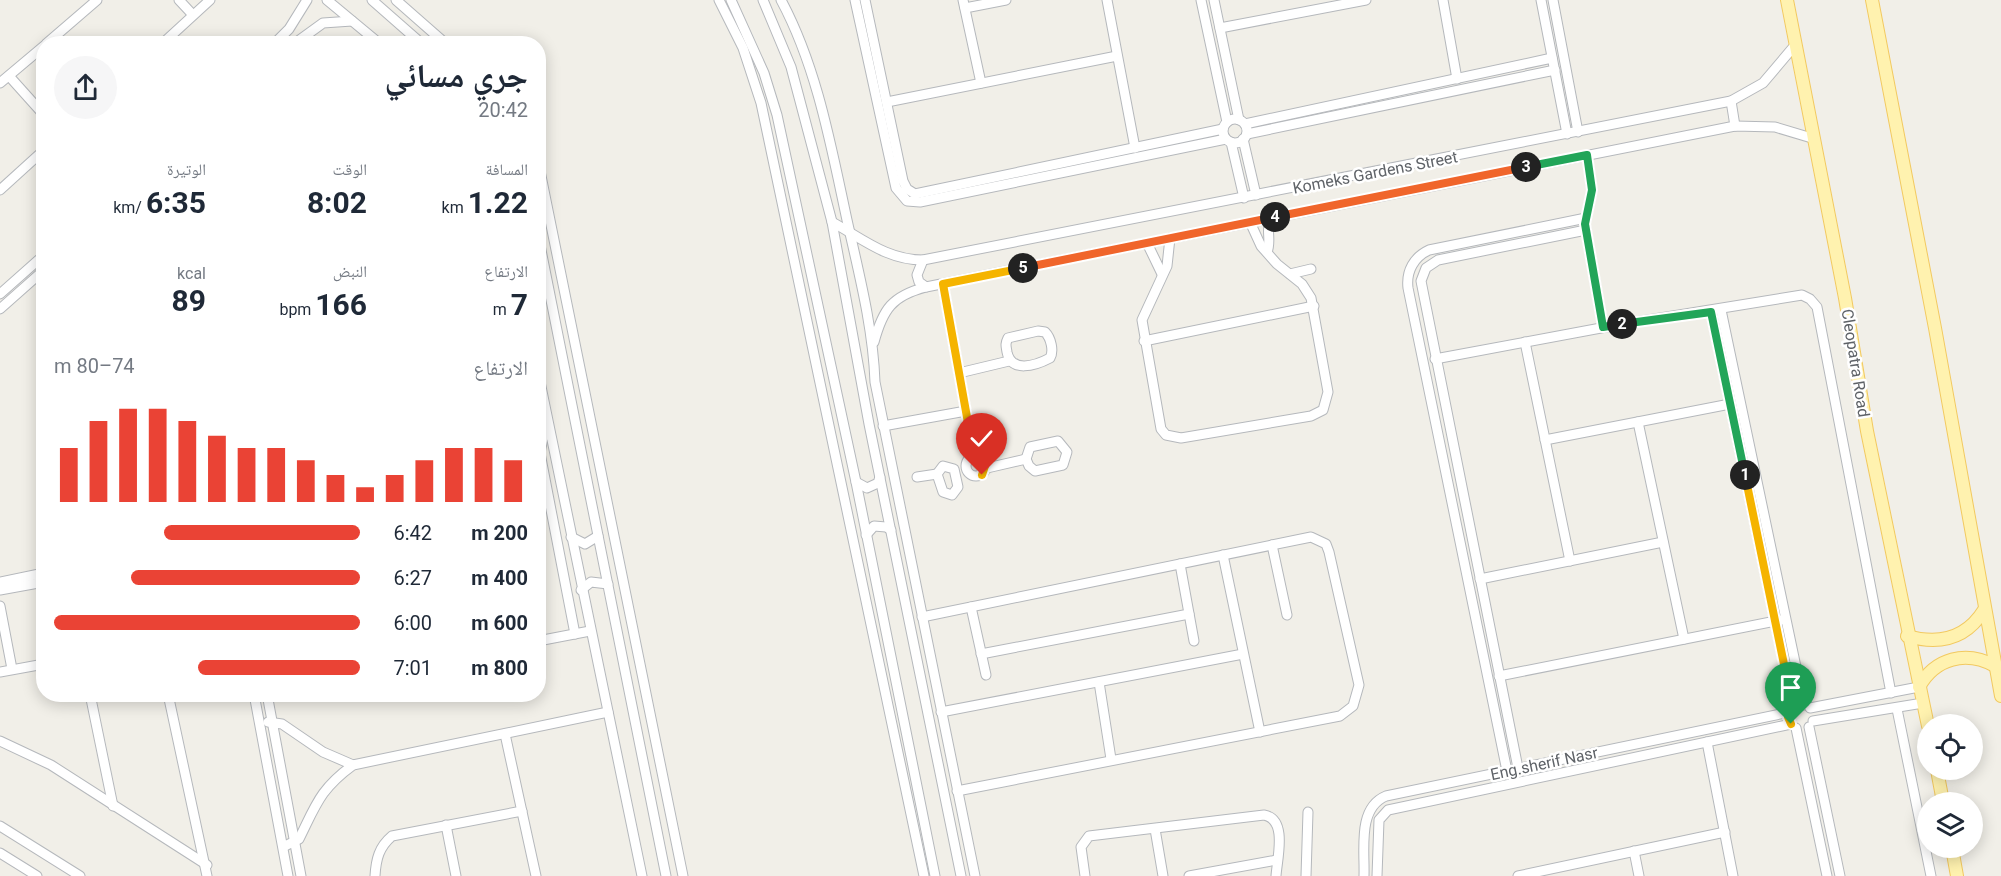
<!DOCTYPE html>
<html lang="ar">
<meta charset="utf-8">
<style>
:root{--surface:#fff;--page:#f6f6f7;--text:#1f2937;--muted:#747a83;--accent:#ea4335}
body{margin:0;font-family:Roboto,"Noto Naskh Arabic",sans-serif;background:var(--page);color:var(--text);direction:rtl;height:100vh;display:flex;flex-direction:column;font-size:22px;white-space:nowrap}
*{box-sizing:border-box;margin:0}
p{font-size:20px;color:var(--muted)}
.icon{flex:none;width:33px;height:33px;fill:none;stroke:currentColor;stroke-width:2;stroke-linecap:round;stroke-linejoin:round}
.map{position:relative;flex:1;overflow:hidden;direction:ltr}
.side{position:absolute;left:36px;top:36px;width:510px;height:666px;display:flex;flex-direction:column;background:var(--surface);border-radius:24px;box-shadow:0 3px 15px #0003;direction:rtl}
.side>*{flex:none}
.fabs{position:absolute;left:1917px;top:714px;display:grid;gap:12px}
.fabs a{display:grid;place-items:center;width:66px;height:66px;border-radius:50%;background:var(--surface);box-shadow:0 3px 15px #0003;font-size:30px}
.pin{position:absolute;display:grid;place-items:center;width:51px;height:51px;color:#fff;margin:-62px -26px;border-radius:50% 50% 50% 0;rotate:-45deg;box-shadow:0 0 6px #0007}
.pin .icon{rotate:45deg}
.km{position:absolute;width:30px;height:30px;margin:-15px;border-radius:50%;background:#222;color:#fff;font-size:16px;line-height:30px;text-align:center}
.round{display:grid;place-items:center;flex:none;width:63px;height:63px;border-radius:32px;background:var(--page)}
.overview{display:flex;align-items:center;justify-content:space-between;height:102px;padding:0 18px}
h1{font-size:33px;font-weight:700;line-height:45px}
.stats{display:grid;grid-template-columns:repeat(3,1fr);gap:9px;height:102px;padding:6px 18px}
.stats div{display:grid;align-content:center}
.stats b{font-size:30px;font-weight:700}
.stats small{font-size:16px;font-weight:400}
.stats p{font-size:16px}
.chart{height:168px;padding:12px 18px}
.chart p{display:flex;justify-content:space-between}
.chart svg{width:100%;height:108px;margin-top:6px;stroke:var(--accent);stroke-width:6}
ul{padding:0 18px;list-style:none;font-size:20px}
li{display:grid;grid-template-columns:96px 72px 1fr;align-items:center;height:45px}
li i{height:15px;border-radius:8px;background:var(--accent)}
.map>svg:first-child{display:block}
</style>
<div class="map">
<svg width="2001" height="876" viewBox="0 0 2001 876">
<rect width="100%" height="100%" fill="#f1efe8"/>
<g fill="none" stroke-linecap="round" stroke-linejoin="round">
<!-- minor casing -->
<g stroke="#b5b8bc" stroke-width="11">
<g id="minor">
<path d="M179,0L193,15"/>
<path d="M327,0L380,44"/>
<path d="M372,0L422,44"/>
<path d="M396,0L446,44"/>
<path d="M719,0L743,48L761,103L924,876"/>
<path d="M731,0L764,73L777,115L856,482L935,876"/>
<path d="M763,0L791,67L832,222L869,424L961,876"/>
<path d="M781,0C817,67 831,146 847,220C859,274 873,327 875,382L975,876"/>
<path d="M855,0L896,188L907,201L920,202L1226,139"/>
<path d="M865,0L903,181L907,189L915,194L1223,129"/>
<path d="M963,0L981,83"/>
<path d="M1107,0L1135,148"/>
<path d="M1201,0L1227,122"/>
<path d="M1214,0L1239,120"/>
<path d="M1443,0L1457,79"/>
<path d="M1541,0L1567,134"/>
<path d="M1553,0L1578,132"/>
<path d="M965,8L1006,0"/>
<path d="M1220,28L1366,0"/>
<path d="M46,44L97,0"/>
<path d="M162,44L210,0"/>
<path d="M274,44L289,29L307,0"/>
<path d="M294,44L323,23L352,21"/>
<path d="M9,76L44,115"/>
<path d="M0,83L44,46"/>
<path d="M1731,101L1735,126"/>
<path d="M887,102L1117,56"/>
<circle cx="1235" cy="131" r="12"/>
<path d="M1245,124L1552,58"/>
<path d="M1247,134L1555,70"/>
<path d="M1243,139L1256,195"/>
<path d="M1231,142L1244,198"/>
<path d="M1587,155L1592,190L1585,224L1603,327"/>
<path d="M538,161L683,876"/>
<path d="M0,190L44,150"/>
<path d="M832,222C863,239 887,260 923,260L1731,101L1763,83L1796,44"/>
<path d="M538,235L666,876"/>
<path d="M1170,238L1167,266L1142,320L1161,429L1166,435L1181,438L1311,416L1323,410L1328,392L1311,298L1302,284L1277,264L1261,246L1250,222"/>
<path d="M1147,243L1162,274"/>
<path d="M1267,252C1272,240 1265,229 1271,217"/>
<path d="M923,260L917,275L919,282L926,287"/>
<path d="M1290,274L1311,269"/>
<path d="M943,284L974,456"/>
<path d="M0,294L44,255"/>
<path d="M0,309L44,270"/>
<path d="M1721,310L1804,705"/>
<path d="M1711,312L1793,708"/>
<path d="M1038,331L1045,332C1051,338 1054,351 1050,358C1035,366 1011,373 1007,352C1006,346 1005,344 1008,338Z"/>
<path d="M1144,341L1314,306"/>
<path d="M874,342C883,309 892,296 926,287L1735,126L1775,127L1815,139"/>
<path d="M1525,342L1570,561"/>
<path d="M1435,359L1617,325L1802,295L1810,299L1817,307L1891,693"/>
<path d="M538,372L642,876"/>
<path d="M959,373L1009,361"/>
<path d="M1638,422L1684,639"/>
<path d="M883,426L966,411"/>
<path d="M549,431L543,438L540,453L575,634"/>
<path d="M1545,440L1730,404"/>
<path d="M1058,441L1067,452L1063,465L1035,471L1029,466L1026,459L1030,447Z"/>
<circle cx="976" cy="466" r="10"/>
<path d="M943,466L954,469L958,487L952,495L943,492L937,474Z"/>
<path d="M987,468L1026,459"/>
<path d="M917,477L937,474"/>
<path d="M856,482L867,488L878,483L880,477"/>
<path d="M866,535L874,526L886,527L891,530"/>
<path d="M571,537L585,544L598,536"/>
<path d="M1272,545L1287,615"/>
<path d="M1223,555L1260,732"/>
<path d="M1180,564L1194,641"/>
<path d="M1480,579L1663,542"/>
<path d="M0,582L44,573"/>
<path d="M0,590L44,582"/>
<path d="M581,590L591,582L608,584"/>
<path d="M0,606L12,669"/>
<path d="M971,607L986,675"/>
<path d="M922,617L1311,537L1326,544L1329,552L1359,685L1353,706L1340,716L957,791"/>
<path d="M538,641L590,631"/>
<path d="M981,654L1189,614"/>
<path d="M0,672L44,664"/>
<path d="M1499,676L1781,620"/>
<path d="M1099,682L1111,759"/>
<path d="M90,694L113,806"/>
<path d="M168,694L207,876"/>
<path d="M254,694L288,876"/>
<path d="M267,694L301,876"/>
<path d="M1810,708L1919,687"/>
<path d="M1897,709L1931,876"/>
<path d="M941,712L1243,654"/>
<path d="M1813,721L1923,703"/>
<path d="M268,722L282,724L323,752L353,765"/>
<path d="M1809,727L1840,876"/>
<path d="M1796,728L1827,876"/>
<path d="M505,734L536,876"/>
<path d="M0,741L51,765L207,865"/>
<path d="M1707,742L1733,876"/>
<path d="M1518,768L1421,281L1426,268L1438,260L1586,230"/>
<path d="M1507,771L1408,288C1406,271 1414,257 1429,250L1586,218"/>
<path d="M446,825L456,876"/>
<path d="M0,826L80,876"/>
<path d="M1155,829L1163,876"/>
<path d="M285,846L299,839C316,805 320,789 353,765L608,712"/>
<path d="M1634,851L1639,876"/>
<path d="M0,853L37,876"/>
<path d="M375,876C376,859 379,847 392,836L522,811"/>
<path d="M1085,876L1081,847L1089,836L1264,815C1288,819 1277,859 1276,876"/>
<path d="M1189,876L1277,860"/>
<path d="M1306,876L1308,812"/>
<path d="M1364,876C1365,850 1357,808 1386,796L1790,712"/>
<path d="M1377,876L1379,820L1388,810L1791,724"/>
<path d="M1518,876L1725,832"/>
</g>
</g>
<!-- major casing -->
<g stroke="#f2c960" stroke-width="14">
<g id="major">
<path d="M1787,0L1845,298L1867,431L1928,726"/>
<path d="M1872,0L1935,328L2001,696"/>
<path d="M1907,636C1939,645 1966,639 1984,610"/>
<path d="M1919,687C1935,658 1966,650 1995,666"/>
<path d="M1937,770L1943,802"/>
<path d="M1952,848L1957,876"/>
</g>
</g>
<!-- minor -->
<use href="#minor" stroke="#fff" stroke-width="9"/>
<!-- major -->
<use href="#major" stroke="#fff2af" stroke-width="12"/>
</g>
<g fill="none" stroke-linecap="round" stroke-linejoin="round">
<!-- split-1 casing -->
<g stroke="#fff" stroke-width="12">
<path id="split-1" d="M1745,475L1793,708L1788,717L1791,724"/>
</g>
<!-- split-2 casing -->
<g stroke="#fff" stroke-width="12">
<path id="split-2" d="M1622,324L1711,312L1745,475"/>
</g>
<!-- split-3 casing -->
<g stroke="#fff" stroke-width="12">
<path id="split-3" d="M1526,167L1587,155L1592,190L1585,224L1603,327L1622,324"/>
</g>
<!-- split-4 casing -->
<g stroke="#fff" stroke-width="12">
<path id="split-4" d="M1275,217L1526,167"/>
</g>
<!-- split-5 casing -->
<g stroke="#fff" stroke-width="12">
<path id="split-5" d="M1023,268L1275,217"/>
</g>
<!-- split-6 casing -->
<g stroke="#fff" stroke-width="12">
<path id="split-6" d="M982,475L986,463L979,456H974L943,284L1023,268"/>
</g>
<!-- split-1 -->
<use href="#split-1" stroke="#f5b400" stroke-width="8"/>
<!-- split-2 -->
<use href="#split-2" stroke="#22a559" stroke-width="8"/>
<!-- split-3 -->
<use href="#split-3" stroke="#22a559" stroke-width="8"/>
<!-- split-4 -->
<use href="#split-4" stroke="#f0652b" stroke-width="8"/>
<!-- split-5 -->
<use href="#split-5" stroke="#f0652b" stroke-width="8"/>
<!-- split-6 -->
<use href="#split-6" stroke="#f5b400" stroke-width="8"/>
</g>
<g text-anchor="middle" stroke-width="5" stroke-linejoin="round" paint-order="stroke">
<!-- street labels -->
<g font-size="16" fill="#5f6368" stroke="#fff">
<text transform="translate(1375 172) rotate(-11)" y="6">Komeks Gardens Street</text>
<text transform="translate(1856 363) rotate(81)" y="6">Cleopatra Road</text>
<text transform="translate(1544 763) rotate(-12)" y="6">Eng.sherif Nasr</text>
</g>
</g>
</svg>
<div class="fabs">
<a><svg class="icon" aria-label="locate" viewBox="0 0 24 24"><circle cx="12" cy="12" r="6"/><path d="M12 2v4M12 18v4M2 12h4M18 12h4"/></svg></a>
<a><svg class="icon" aria-label="layers" viewBox="0 0 24 24"><path d="M12 4l9 5-9 5-9-5zM3 14l9 5 9-5"/></svg></a>
</div>
<div class="pin" style="left:1791px;top:724px;background:#1e9e55"><svg class="icon" aria-label="arrive" viewBox="0 0 24 24"><path d="M6 21V4h12l-3 4 3 4H6"/></svg></div>
<div class="pin" style="left:982px;top:475px;background:#d93025"><svg class="icon" aria-label="check" viewBox="0 0 24 24"><path d="M5 12l5 5 9-10"/></svg></div>
<b class="km" style="left:1745px;top:475px">1</b>
<b class="km" style="left:1622px;top:324px">2</b>
<b class="km" style="left:1526px;top:167px">3</b>
<b class="km" style="left:1275px;top:217px">4</b>
<b class="km" style="left:1023px;top:268px">5</b>
<section class="side">
<div class="overview"><div><h1>جري مسائي</h1><p>20:42</p></div><a class="round"><svg class="icon" aria-label="share" viewBox="0 0 24 24"><path d="M12 15V3M7 8l5-5 5 5M5 13v7h14v-7"/></svg></a></div>
<div class="stats">
<div><p>المسافة</p><b>1.22<small> km</small></b></div>
<div><p>الوقت</p><b>8:02</b></div>
<div><p>الوتيرة</p><b>6:35<small> /km</small></b></div>
</div>
<div class="stats">
<div><p>الارتفاع</p><b>7<small> m</small></b></div>
<div><p>النبض</p><b>166<small> bpm</small></b></div>
<div><p>kcal</p><b>89</b></div>
</div>
<div class="chart"><p><span>الارتفاع</span>74–80 m</p>
<svg viewBox="0 0 160 44" preserveAspectRatio="none"><path d="M5 44V22M15 44V11M25 44V6M35 44V6M45 44V11M55 44V17M65 44V22M75 44V22M85 44V27M95 44V33M105 44V38M115 44V33M125 44V27M135 44V22M145 44V22M155 44V27"/></svg>
</div>
<ul>
<li><b>200 m</b>6:42<i style="width:64%"></i></li>
<li><b>400 m</b>6:27<i style="width:75%"></i></li>
<li><b>600 m</b>6:00<i style="width:100%"></i></li>
<li><b>800 m</b>7:01<i style="width:53%"></i></li>
</ul>
</section>
</div>
